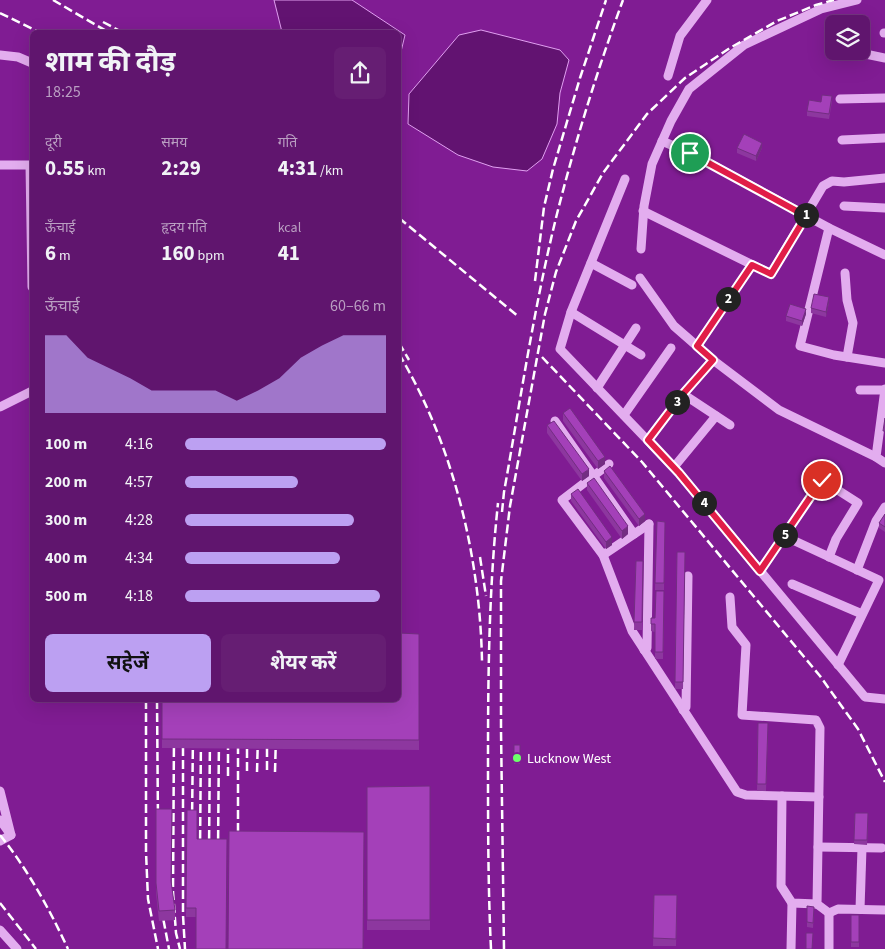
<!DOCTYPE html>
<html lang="hi">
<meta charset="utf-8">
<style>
:root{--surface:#60156e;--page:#661e73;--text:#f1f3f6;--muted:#ba9fc2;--line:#743481;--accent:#bca0f2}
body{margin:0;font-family:"Source Sans 3","Noto Sans Devanagari",sans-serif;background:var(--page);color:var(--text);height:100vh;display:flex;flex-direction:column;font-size:19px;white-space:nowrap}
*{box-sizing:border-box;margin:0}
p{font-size:16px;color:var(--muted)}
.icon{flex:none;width:28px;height:28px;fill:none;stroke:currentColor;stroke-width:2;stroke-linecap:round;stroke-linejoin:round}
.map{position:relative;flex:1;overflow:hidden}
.panel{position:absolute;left:30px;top:30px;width:371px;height:672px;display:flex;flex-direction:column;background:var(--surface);border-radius:8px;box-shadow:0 5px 20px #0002,0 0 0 1px var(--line)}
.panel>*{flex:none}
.buttons{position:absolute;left:825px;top:15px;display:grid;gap:10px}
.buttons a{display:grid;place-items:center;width:45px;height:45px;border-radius:8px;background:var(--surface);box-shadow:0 5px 20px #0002,0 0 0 1px var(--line);font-size:25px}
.pin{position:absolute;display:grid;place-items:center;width:42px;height:42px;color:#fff;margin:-21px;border:2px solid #fff;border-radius:50%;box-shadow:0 1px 5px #0007}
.km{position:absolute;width:25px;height:25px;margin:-12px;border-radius:50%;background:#222;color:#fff;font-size:14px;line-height:25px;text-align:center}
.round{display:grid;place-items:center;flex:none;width:52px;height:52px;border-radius:8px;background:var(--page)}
.head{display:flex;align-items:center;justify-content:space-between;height:85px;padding:0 15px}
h1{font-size:28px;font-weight:700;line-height:38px}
.metrics{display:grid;grid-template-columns:repeat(3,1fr);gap:8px;height:85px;padding:5px 15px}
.metrics div{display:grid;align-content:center}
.metrics b{font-size:21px;font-weight:700}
.metrics small{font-size:14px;font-weight:400}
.metrics p{font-size:14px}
.chart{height:140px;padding:10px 15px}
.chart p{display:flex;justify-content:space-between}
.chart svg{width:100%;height:90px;margin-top:5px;fill:var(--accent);opacity:.7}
.action{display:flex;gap:10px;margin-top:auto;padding:10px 15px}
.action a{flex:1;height:58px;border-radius:8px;background:var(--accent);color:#111;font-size:20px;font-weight:700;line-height:58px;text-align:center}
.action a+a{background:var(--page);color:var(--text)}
ul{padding:0 15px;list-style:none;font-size:16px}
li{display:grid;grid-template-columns:80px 60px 1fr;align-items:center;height:38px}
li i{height:12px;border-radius:6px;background:var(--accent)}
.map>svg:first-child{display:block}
</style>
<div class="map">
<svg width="885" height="949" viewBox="0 0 885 949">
<rect width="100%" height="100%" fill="#801c93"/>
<!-- water -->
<g fill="#621371" stroke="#e1a0f1">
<path d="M274,0H352L405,35L399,60V32H282Z"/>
<path d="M481,30L560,50L569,60L560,93L557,124L542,159L527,171L493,167L458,155L408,124L409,94L459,35Z"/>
</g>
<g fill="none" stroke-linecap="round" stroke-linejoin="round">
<!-- minor -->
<g stroke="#e3adef" stroke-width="9">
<path d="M884,33H885"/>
<path d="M851,51L885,58"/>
<path d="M0,55L18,57L32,63"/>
<path d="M668,76L680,36L707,0"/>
<path d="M840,99L885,98"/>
<path d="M842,140L885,138"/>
<path d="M662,141L690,153L829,228L885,255"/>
<path d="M0,165H30L32,287"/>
<path d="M625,179L571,312L560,349L679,473L865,697L885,699"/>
<path d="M844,206L885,208"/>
<path d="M643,211L771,274L823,186L832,181L844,182L885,178"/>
<path d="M829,228L800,346L834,355L885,363"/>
<path d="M641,249L644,206L652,164L671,121L689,89L744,45L821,9L857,0"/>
<path d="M591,263L632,285"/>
<path d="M845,273L847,300L853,323L847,357"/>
<path d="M640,278L674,326L713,360L779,410L876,457"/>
<path d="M571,312L641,355"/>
<path d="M697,346L752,265"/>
<path d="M597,388L636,328"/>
<path d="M885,389L876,457L885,463"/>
<path d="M860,390H885"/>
<path d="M683,394L713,360"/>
<path d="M0,407L32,391"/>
<path d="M624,415L671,348"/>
<path d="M555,421L634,534"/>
<path d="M648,440L683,394L730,425"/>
<path d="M609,464L562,500L603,555L632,631L737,792L746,795L819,797"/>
<path d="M674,467L716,416"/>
<path d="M784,536L879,580L838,665"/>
<path d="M603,555L649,524"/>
<path d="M857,570L876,521L885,507"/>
<path d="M760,571L822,480L858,503L836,539L829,557"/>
<path d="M792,584L862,614"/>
<path d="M730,597L732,627L746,645L742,715L816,720L820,728L817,904L829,913"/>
<path d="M644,650L647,648L649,524"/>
<path d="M683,710L686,707L688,576"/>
<path d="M0,791L11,835"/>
<path d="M782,796L781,886L792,903L817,904"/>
<path d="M0,820L11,835L0,841"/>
<path d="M818,847L882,848"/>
<path d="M860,909L862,848"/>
<path d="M829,913L838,909L885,910"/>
<path d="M0,930L17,949"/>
<path d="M791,949L792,903"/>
<path d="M829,949V913"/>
</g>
<!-- rail -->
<g stroke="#fff" stroke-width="2.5" stroke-dasharray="9 4" stroke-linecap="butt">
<path d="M53,0L108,32"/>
<path d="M0,13L39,32"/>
<path d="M103,22L122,32"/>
<path d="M399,218L519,317"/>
<path d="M535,281L544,207L553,169L580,78L606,0"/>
<path d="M399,343L409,360"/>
<path d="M399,354C453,444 480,556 482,661"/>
<path d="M542,357L642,462L820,676L858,729L885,782"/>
<path d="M502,512L504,492C521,397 535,300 559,206C577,136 598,68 623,0"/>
<path d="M480,557L486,596"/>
<path d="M146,700V852L148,899L158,949"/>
<path d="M157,700L158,822"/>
<path d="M183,734V915L185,949"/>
<path d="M174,735L173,892L176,933L180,949"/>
<path d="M267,735V773"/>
<path d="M247,771V735"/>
<path d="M257,772L258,735"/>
<path d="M275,772L276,735"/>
<path d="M228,776V735"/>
<path d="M192,824L193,734"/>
<path d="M0,835C28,870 49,908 68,949"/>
<path d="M238,845V735"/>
<path d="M200,852L201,735"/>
<path d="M209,852L210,735"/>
<path d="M218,852L219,735"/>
<path d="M0,903L36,949"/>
<path d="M161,907L169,949"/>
<path d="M491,949C488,886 488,823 488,760C488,674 489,588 498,503"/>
<path d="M504,949L501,730V581L510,506L545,314L556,272L576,221L603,173L647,114L685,78L730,48L777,21L816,5L834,0"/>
</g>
</g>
<!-- wall -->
<g fill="#8d379f">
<path d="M832,101L829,119L807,116V111L821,102Z"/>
<path d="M737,148H762L756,161L737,153Z"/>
<path d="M829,302L826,317L811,313V308Z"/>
<path d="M806,314L802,326L786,321V316Z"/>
<path d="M563,413L605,464L598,469L563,421Z"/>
<path d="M547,425L589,476L582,481L547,433Z"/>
<path d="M604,471L645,521L639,526L604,478Z"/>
<path d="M587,483L628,534L622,539L587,490Z"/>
<path d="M571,494L612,545L606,549L571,501Z"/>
<path d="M885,514V532L879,528V523Z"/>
<path d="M657,521L665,522L664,590H655Z"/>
<path d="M677,552H685L683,689H675Z"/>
<path d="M636,561H643L642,630H634Z"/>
<path d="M664,591L663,659H655V632L651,631V618H655Z"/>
<path d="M419,634V750L162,748V700Z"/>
<path d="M758,723H768L766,791H757Z"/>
<rect x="514" y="745" width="6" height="19"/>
<path d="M430,786V930H367V787Z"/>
<path d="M156,809L171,882L175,910V920L159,921L156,893Z"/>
<path d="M187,810H197L196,917H186Z"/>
<path d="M855,813H868L867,845L854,844Z"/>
<path d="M654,895H677L676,946H653Z"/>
<path d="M807,906L814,907L813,928L807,927Z"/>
<rect x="851" y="915" width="8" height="32"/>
</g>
<!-- shaded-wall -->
<g fill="#732d82">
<path d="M762,143V148L756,161V156Z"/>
<path d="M829,297V302L826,317V312Z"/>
<path d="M806,309V314L802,326V321Z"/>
<path d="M605,457V464L598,469V461Z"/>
<path d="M589,469V476L582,481V474Z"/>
<path d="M645,514V521L639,526V519Z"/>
<path d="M628,526V534L622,539V531Z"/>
<path d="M612,537V545L606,549V542Z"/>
</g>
<!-- building -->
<g fill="#a440b9" stroke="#732d82">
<path d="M822,95L832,96L829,114L807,111L809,100L821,102Z"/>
<path d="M744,134L762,143L756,156L737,148Z"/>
<path d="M814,294L829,297L826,312L811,308Z"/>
<path d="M790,304L806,309L802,321L786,316Z"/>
<path d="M570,408L605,457L598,461L563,413Z"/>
<path d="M885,418V431H883Z"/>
<path d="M554,421L589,469L582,474L547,425Z"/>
<path d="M610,466L645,514L639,519L604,471Z"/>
<path d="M594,478L628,526L622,531L587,483Z"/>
<path d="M578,489L612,537L606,542L571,494Z"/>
<path d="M885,514V527L879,523Z"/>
<path d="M657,521L665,522L664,583H655Z"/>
<path d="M677,552H685L683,682H675Z"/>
<path d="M636,561H643L642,622H634Z"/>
<path d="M656,591H664L663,652H655V624H651V618H655Z"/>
<path d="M399,633L419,634V740L162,739V700H399Z"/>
<path d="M758,723H768L766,784H757Z"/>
<rect x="514" y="745" width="6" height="12"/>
<path d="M430,786V920H367V787Z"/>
<path d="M156,809H172L171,881L175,910L159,911L156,883Z"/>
<path d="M187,810H197V839H227L226,949H196V908H186Z"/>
<path d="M855,813H868L867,840H854Z"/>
<path d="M229,831L364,832L363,949H228Z"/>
<path d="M654,895H677L676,939L653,938Z"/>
<path d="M807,906L814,907L813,923L807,922Z"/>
<rect x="851" y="915" width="8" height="27"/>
<path d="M806,933H813L812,949H806Z"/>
</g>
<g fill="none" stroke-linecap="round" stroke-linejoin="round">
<!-- route casing -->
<g stroke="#fff" stroke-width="10">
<path id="route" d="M690,153L806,216L771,274L752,265L697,346L713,360L683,394L648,440L679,473L760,571L822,480"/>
</g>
<!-- route -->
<use href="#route" stroke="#e11d48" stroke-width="6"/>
</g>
<!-- markers -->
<circle fill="#6dff6b" stroke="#801c93" stroke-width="2" cx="517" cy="758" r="5"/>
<g text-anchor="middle" stroke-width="4" stroke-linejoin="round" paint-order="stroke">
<!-- poi labels -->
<g font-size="14" fill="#fff" stroke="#801c93" text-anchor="start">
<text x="527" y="763">Lucknow West</text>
</g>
</g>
</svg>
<div class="buttons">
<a><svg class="icon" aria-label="layers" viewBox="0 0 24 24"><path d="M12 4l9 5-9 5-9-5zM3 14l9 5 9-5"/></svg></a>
</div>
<div class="pin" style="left:690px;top:153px;background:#1e9e55"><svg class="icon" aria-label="arrive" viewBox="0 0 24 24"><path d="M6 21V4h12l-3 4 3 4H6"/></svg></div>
<div class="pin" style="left:822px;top:480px;background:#d93025"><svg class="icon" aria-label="check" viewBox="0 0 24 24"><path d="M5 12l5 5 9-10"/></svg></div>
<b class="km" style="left:806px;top:215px">1</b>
<b class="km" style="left:728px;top:299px">2</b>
<b class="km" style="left:677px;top:402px">3</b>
<b class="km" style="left:704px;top:503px">4</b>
<b class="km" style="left:785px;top:535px">5</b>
<section class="panel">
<div class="head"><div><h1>शाम की दौड़</h1><p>18:25</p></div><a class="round"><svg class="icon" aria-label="share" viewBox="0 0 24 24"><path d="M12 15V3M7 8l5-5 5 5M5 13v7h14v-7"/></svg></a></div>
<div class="metrics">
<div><p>दूरी</p><b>0.55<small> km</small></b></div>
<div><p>समय</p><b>2:29</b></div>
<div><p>गति</p><b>4:31<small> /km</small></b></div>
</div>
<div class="metrics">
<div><p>ऊँचाई</p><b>6<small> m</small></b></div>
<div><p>हृदय गति</p><b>160<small> bpm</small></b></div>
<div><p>kcal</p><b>41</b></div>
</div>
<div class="chart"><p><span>ऊँचाई</span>60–66 m</p>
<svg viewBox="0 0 160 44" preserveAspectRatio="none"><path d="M0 44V6L10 6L20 17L30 22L40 27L50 33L60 33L70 33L80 33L90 38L100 33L110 27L120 17L130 11L140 6L150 6L160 6V44z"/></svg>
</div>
<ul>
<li><b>100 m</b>4:16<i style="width:100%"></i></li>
<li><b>200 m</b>4:57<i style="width:56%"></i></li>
<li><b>300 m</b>4:28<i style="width:84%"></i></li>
<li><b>400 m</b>4:34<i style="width:77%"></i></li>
<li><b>500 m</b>4:18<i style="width:97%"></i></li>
</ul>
<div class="action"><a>सहेजें</a><a>शेयर करें</a></div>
</section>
</div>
